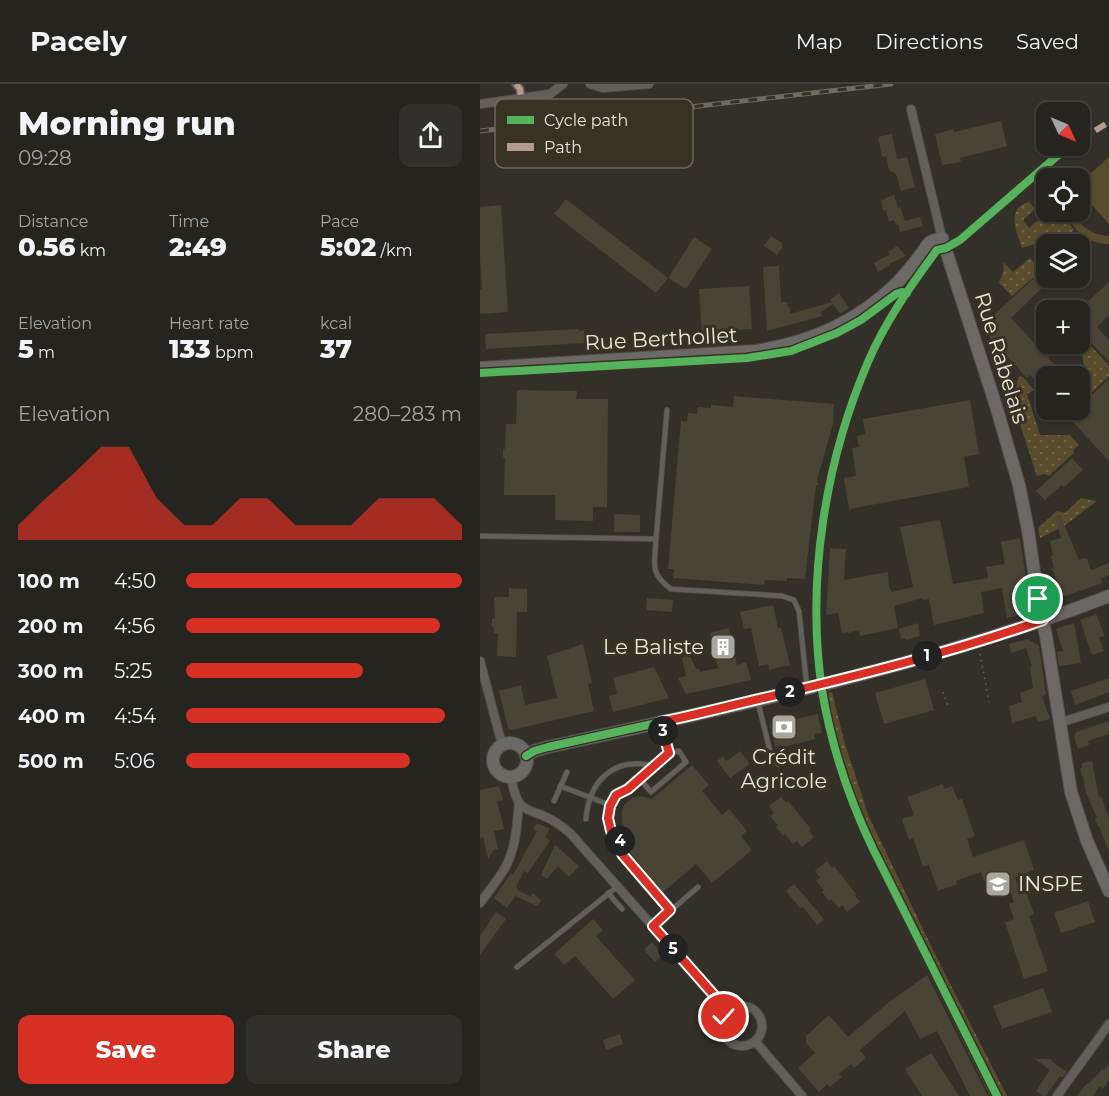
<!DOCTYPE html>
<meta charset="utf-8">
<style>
:root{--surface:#26241f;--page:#32302c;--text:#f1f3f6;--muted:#a4a4a4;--line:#42413d;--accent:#d93025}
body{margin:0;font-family:Montserrat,sans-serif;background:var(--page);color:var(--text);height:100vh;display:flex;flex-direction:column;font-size:22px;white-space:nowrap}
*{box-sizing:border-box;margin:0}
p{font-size:20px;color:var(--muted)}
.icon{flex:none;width:33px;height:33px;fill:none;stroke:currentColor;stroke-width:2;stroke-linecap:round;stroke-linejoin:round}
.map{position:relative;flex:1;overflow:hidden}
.drawer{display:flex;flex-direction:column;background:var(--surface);width:480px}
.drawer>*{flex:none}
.needle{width:39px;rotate:134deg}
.tools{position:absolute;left:556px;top:18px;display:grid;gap:12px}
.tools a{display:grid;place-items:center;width:54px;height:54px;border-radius:12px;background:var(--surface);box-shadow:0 2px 4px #0004,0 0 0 2px var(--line);font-size:30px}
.pin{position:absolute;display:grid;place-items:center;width:51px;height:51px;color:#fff;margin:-26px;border:3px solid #fff;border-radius:50%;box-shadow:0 2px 6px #0007}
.km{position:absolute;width:30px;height:30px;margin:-15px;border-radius:50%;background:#222;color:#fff;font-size:16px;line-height:30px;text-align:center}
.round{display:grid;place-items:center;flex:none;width:63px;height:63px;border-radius:12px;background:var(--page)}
.summary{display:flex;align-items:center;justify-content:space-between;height:102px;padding:0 18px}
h1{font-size:33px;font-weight:800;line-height:45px}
.figures{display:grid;grid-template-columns:repeat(3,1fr);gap:9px;height:102px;padding:6px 18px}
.figures div{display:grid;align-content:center}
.figures b{font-size:26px;font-weight:800}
.figures small{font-size:16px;font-weight:400}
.figures p{font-size:16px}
.chart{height:168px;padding:12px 18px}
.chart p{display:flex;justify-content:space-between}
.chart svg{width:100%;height:108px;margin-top:6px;fill:var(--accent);opacity:.7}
.primary-button{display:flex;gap:12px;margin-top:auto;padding:12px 18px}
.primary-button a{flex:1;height:69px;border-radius:12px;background:var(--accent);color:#fff;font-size:24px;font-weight:800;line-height:69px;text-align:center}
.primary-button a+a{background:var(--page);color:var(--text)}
ul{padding:0 18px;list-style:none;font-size:20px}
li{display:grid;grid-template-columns:96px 72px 1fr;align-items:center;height:45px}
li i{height:15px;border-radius:8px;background:var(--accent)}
header{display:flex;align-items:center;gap:36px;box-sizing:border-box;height:84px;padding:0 30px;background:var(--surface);border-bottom:2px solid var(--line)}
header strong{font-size:28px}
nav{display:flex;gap:33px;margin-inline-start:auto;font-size:21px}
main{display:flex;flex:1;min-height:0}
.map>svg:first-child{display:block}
</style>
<header>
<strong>Pacely</strong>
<nav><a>Map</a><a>Directions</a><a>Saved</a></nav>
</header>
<main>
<section class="drawer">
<div class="summary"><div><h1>Morning run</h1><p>09:28</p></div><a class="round"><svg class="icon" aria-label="share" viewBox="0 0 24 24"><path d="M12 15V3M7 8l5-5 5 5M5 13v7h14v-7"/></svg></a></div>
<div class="figures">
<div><p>Distance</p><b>0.56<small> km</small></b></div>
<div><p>Time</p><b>2:49</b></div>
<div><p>Pace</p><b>5:02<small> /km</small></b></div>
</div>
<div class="figures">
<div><p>Elevation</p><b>5<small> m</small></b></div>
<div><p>Heart rate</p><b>133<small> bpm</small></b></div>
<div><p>kcal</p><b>37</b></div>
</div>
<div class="chart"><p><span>Elevation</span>280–283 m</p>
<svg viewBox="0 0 160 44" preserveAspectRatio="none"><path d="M0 44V38L10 27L20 17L30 6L40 6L50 27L60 38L70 38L80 27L90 27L100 38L110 38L120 38L130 27L140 27L150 27L160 38V44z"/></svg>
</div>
<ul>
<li><b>100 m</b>4:50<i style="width:100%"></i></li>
<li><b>200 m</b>4:56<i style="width:92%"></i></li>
<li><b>300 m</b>5:25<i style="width:64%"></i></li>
<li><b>400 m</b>4:54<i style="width:94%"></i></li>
<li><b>500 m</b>5:06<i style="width:81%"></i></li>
</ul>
<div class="primary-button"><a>Save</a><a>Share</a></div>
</section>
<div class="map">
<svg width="629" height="1012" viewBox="0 0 629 1012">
<defs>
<pattern id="grass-dots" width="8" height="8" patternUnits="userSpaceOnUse" patternTransform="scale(1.5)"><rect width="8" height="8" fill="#594c2c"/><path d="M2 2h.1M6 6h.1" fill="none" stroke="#71664a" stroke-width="1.8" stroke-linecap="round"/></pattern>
</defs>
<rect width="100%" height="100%" fill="#333029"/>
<!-- grass -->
<g fill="url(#grass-dots)">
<path d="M549,118L555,125L543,136L549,144L568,128H584L594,147L542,164C537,149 525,124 549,118Z"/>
<path d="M550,174L558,183L563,204L553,194L532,212L519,199L524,185L523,178L533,188Z"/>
<path d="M603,253L629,282V292L607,313L600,305V299L607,293L600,263Z"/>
<path d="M539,292L543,293L554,306L547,310L560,351H590L599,361L593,366L594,369L569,392L565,390L557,392L538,334L544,332L536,304Z"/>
<path d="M601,414L617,417L584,442L560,454L558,444L577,427L585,429Z"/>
<path d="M352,608L364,657L389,733L457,874L527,1012H510L374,736L337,611Z"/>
</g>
<!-- green -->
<g fill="#594c2c">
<path d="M629,73V140L600,108V99Z"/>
<path d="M586,128H594C599,143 613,151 629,152V160C605,159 595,148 586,128Z"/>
</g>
<!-- building -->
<g fill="#494435">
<path d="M521,37L527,62L480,74L481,78L462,81L455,50L473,45L474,48Z"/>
<path d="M412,50L417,75L427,73L435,103L421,107L416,90L409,86L406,72L402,73L398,53Z"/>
<path d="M414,111L418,124L420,123L425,137L440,133L443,142L420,148L418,140L416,141L414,136L409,138L406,126H403L401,117L405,115V114Z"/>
<path d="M86,115L188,194L176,209L74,130Z"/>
<path d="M21,121L28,228L0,230V206H2L0,174V123Z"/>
<path d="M291,152L302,159L301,161L303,162L297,171L284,162Z"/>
<path d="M214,153L232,165L206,205L188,194Z"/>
<path d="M417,162L426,172L409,180L410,181L398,188L394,179L410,170L408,168Z"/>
<path d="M299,182L301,218H307L308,224L310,223V230L352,218L350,216L359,209L369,224L360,230L353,220L341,228L342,232L287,247L283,183Z"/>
<path d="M553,195L562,204L531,234L558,263L562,260H583L568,274L585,292H567V309L550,291L547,294L522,266L518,271L508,261L514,258L504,247L507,244L504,240Z"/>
<path d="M629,198V231L617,243L629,256V278L600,246V225Z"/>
<path d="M269,202L272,245L222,248L219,205Z"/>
<path d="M99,245V247L104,246V259L6,265L5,250Z"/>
<path d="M629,295V377L582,326H600V309L606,316Z"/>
<path d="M37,306L97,307L96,315H128L127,423H113V437L75,436V411H24L25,374L23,373V365H25L26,340H36Z"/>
<path d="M254,312L354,320L353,340L337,396L339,401H336L325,495L307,494V497L285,496L284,501L193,494L194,485H188L201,337L207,338L208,329L217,330L218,323L231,324V321L253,323Z"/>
<path d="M490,316L499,370L484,373L489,403L369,425L364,394L376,392L372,364L379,363L377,352L385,350L383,335Z"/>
<path d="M592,374L603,386L584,403L582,401L565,416L556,407Z"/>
<path d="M134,430L160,431V448H134Z"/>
<path d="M580,431L599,476L605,474L607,475L611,486L629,479V491L621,495L622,499L583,513L572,484L574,483L571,472L573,471L570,457L581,454L575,433Z"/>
<path d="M460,436L473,500L508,494L506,483L525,480L521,458L540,454L551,528L527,534L522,504L501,508L504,529L454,541L449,515L443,516L442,514L414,522L418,544L380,552L379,546L368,549V548L362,549L358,529L346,531L350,464L366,465L364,496L408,488L409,503L412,508L433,503L420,443Z"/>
<path d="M29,504L47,505V528H37L36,573L17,572L18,550L14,549V543H12V535H15L14,513H29Z"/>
<path d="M167,514L193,516L192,528L166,526Z"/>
<path d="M293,521L298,544H301L310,581L289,586L288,580L279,582L271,544L264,545L260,528Z"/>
<path d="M616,530L625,552L619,553L624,567L612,571L600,536Z"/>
<path d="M438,539L440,552L426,556L425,554L421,555L419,545Z"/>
<path d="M594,539L601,579L579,582L577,568L583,567L576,545Z"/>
<path d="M249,544L257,581L266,578L271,596L206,610L198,594L206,592L202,574L209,570L216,585L218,584L220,588L238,584L230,549Z"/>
<path d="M548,555L559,562L566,611L562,612L570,635L558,638L556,632L532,639L529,622L542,618L540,609L553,604L550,583H552L546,564L531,569L529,560Z"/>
<path d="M103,560L112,599L108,600L114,627L32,646L28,644L19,607L41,601L45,621L77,614L67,572Z"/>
<path d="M174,583L189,614L133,628L129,612L137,610L133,594Z"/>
<path d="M629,594V608L595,621L591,607Z"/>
<path d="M445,595L454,626L404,640L395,609Z"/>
<path d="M338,630L342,649L334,650L335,655L303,663L302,661L295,662L290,641Z"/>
<path d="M629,637V650L608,657L609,661L598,665L594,653L596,648Z"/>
<path d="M260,667L270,680L250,694L237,677L243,672L246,677L250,675Z"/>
<path d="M612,677L619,713L621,712L629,735V766H628L619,742L618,743L615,735L617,734L606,709L603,692H602L600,684H602V679Z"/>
<path d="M212,681L229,701L222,707L242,731L249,725L267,747L261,752L272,766L232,799L216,780L183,808L150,768L151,751L146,745L142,739V727L144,721L152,714L160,712L172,715Z"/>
<path d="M463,700L464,705L472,702L478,716L482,715L495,752L487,755L493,773L544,756L554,786L535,793L540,807L545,805L554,830L549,832L568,887L544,895L525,838L534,835L529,820L534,818L526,796L506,802L501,788L476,797L477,800L458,807L449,781L443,783L433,754L429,756L422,735L434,731L427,713Z"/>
<path d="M19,702L23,716L17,717L24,745L14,747L18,765L14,766L8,775L3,753L0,754V706Z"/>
<path d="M301,713L306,719L308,717L331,745L329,747L334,753L322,763L317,757L313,760L305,750L303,752L296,743L298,741L290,732L294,729L289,722Z"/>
<path d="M57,739L70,745L65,753L70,757L48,789L44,787L36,803L38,804L37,806L51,813L53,809L61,817L57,822L35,812L27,824L14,814L31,789L33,791L57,747L53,745Z"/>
<path d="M75,761L99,782L89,793L78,782L67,795L61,791Z"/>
<path d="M347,777L352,784L354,782L376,810L375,812L380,818L367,828L362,821L359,824L351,815L349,817L342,808L344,806L336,797L340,794L335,787Z"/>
<path d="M314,800L344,835L337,841L323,823L320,824L306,807Z"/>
<path d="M608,817L615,838L581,849L574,829Z"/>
<path d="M16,828L26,835L0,871V852Z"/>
<path d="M113,835L123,846L116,852L155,896L133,915L95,872L84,881L74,870Z"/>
<path d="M172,858L183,871L175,878L164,866Z"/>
<path d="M447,891L508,1012H490L457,947L440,955L425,927L380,966L386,974L374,984L371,980L359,990L362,993L350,1003L347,1000L339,1008L318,984L335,969L326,959V952L349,931L368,953L409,918Z"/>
<path d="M563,904L572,928L522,945L513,922Z"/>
<path d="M140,950L143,960L126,966L123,956Z"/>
<path d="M451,969L479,1012H442L425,985Z"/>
<path d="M555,975H571V977L587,988L582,994L580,992L566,1012H563L556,1007L570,986Z"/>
<path d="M629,979V996L623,1005L620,1002L613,1012H597L607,999L609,1000L614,993L615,994L622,985L624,986Z"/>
</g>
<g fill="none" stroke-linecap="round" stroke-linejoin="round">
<!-- lane casing -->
<g stroke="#504e47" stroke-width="6">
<g id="lane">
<path d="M0,452L176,455C175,480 169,489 191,505L302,512L314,516L319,527L327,604"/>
<path d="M176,455L187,326"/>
<path d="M278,618L291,671L298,680"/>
<path d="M181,640L189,669L148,705L136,711L130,721L128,734L131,747L142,759V770L191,826"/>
<path d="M160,695L171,708L206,678L199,667L189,669"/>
<path d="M80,702L130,721"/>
<path d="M74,717L87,688"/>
<path d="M106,735C109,696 135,672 174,682"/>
<path d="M128,809L142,825"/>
<path d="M173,842L218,803"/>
<path d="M37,883L138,802"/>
</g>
</g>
<!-- street casing -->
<g stroke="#504e47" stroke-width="10">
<g id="street">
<path d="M36,0L40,5L41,14"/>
<path d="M110,0L123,4L169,0"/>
<path d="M0,20L70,10L83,0"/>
<path d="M431,25L462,154"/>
<path d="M0,577L20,653L24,660"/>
<path d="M579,639L629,623"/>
<path d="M31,693C33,702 34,712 40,720C46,727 58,729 66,733C75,737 83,743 90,749L248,927"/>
<path d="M0,819C8,808 18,796 25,784C36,764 37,741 39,719"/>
<circle cx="262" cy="942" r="20"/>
<path d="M275,957L322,1012"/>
<path d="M577,1012L629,940"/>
</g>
</g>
<!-- secondary casing -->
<g stroke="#504e47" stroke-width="14">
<g id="secondary">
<path d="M0,284L276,267C331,258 378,238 418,198C426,189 434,180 441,170C444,167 446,162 449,159C452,156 458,155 462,154L516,322L539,401L548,446L558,515L566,552L591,708L607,757L629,807"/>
<circle cx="30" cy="676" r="17"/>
<path d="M46,672L54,667L68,663C257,622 448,582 629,512"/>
</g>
</g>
<!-- path -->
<g stroke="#64625d" stroke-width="1.5" stroke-dasharray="1.5 4.5" stroke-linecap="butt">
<path d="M511,268L517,262"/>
<path d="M530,334L539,330L533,310L536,295"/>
<path d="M500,570L509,618"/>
<path d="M463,608L468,622"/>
</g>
<!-- lane -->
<use href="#lane" stroke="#63605b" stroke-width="4.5"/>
<!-- street -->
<use href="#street" stroke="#63605b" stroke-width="8"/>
<!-- secondary -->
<use href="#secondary" stroke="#6b6866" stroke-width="12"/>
<!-- rail casing -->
<g stroke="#6d6b65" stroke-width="5">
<path id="rail" d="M0,47L411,0"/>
</g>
<!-- rail -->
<use href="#rail" stroke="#383224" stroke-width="3" stroke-dasharray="9" stroke-linecap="butt"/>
<!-- quiet -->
<g stroke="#b69a8f" stroke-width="6" stroke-dasharray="12 6" stroke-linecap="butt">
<path d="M36,0L40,5L41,14"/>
<path d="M600,56L629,38"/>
</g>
<!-- cycleway casing -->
<g stroke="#383224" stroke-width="11">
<g id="cycleway">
<path d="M0,289L267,274L311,267L357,249L381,236L416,210L422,208L427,209"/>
<path d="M362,595L497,558L549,541"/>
<path d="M46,672L54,667L68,663L186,637L327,604"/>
<path d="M517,1012L393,765C369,715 351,661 342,606C326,497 345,378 388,278C405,238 431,201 457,166L466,164L480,156L576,73L592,62"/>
</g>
</g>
<!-- cycleway -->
<use href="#cycleway" stroke="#56b35d" stroke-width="8"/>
</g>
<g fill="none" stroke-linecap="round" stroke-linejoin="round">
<!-- route casing -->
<g stroke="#fff" stroke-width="12">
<path id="route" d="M244,933L248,927L173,842L190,826L142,770V759L131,747L128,734L130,722L136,711L148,705L189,669L180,638C216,631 252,621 288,613C380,591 473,568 563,536L558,515"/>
</g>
<!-- route -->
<use href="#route" stroke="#d93025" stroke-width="8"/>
</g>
<!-- icons -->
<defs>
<g id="building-square" transform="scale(1.35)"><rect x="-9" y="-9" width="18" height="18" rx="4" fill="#aaa69e" stroke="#383224"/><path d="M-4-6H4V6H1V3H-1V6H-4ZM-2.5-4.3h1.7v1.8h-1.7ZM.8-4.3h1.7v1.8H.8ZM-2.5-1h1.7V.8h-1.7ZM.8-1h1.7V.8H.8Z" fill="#fff"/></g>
<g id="bank-square" transform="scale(1.35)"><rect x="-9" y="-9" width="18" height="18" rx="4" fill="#aaa69e" stroke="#383224"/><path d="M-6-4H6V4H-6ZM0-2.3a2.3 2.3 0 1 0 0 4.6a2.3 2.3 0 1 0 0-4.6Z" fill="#fff"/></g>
<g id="university-square" transform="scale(1.35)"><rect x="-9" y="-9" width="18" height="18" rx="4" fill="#aaa69e" stroke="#383224"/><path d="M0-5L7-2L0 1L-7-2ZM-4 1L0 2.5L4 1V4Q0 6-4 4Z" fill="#fff"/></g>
</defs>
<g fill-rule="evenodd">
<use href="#building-square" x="243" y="563"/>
<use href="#bank-square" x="304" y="643"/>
<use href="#university-square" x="518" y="800"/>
</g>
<g text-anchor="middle" stroke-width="6" stroke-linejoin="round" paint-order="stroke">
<!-- street labels -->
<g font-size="21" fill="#eae6dd" stroke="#383224">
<text transform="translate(181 255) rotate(-3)" y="7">Rue Berthollet</text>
<text transform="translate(521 274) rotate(73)" y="7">Rue Rabelais</text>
</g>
<!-- poi labels -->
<g font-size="21" fill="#eae6dd" stroke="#383224" text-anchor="end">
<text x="224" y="570">Le Baliste</text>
<text x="304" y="680" text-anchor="middle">Crédit<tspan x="304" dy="24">Agricole</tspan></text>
<text x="538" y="807" text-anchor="start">INSPE</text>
</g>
</g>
<!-- legend -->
<rect x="15" y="15" width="198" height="69" rx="9" fill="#383224" stroke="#6d685c" stroke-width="1.5"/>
<rect x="27" y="32" width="27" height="8" fill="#56b35d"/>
<rect x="27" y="59" width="27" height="8" fill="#b69a8f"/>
<g font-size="16" fill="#eae6dd">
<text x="64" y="42">Cycle path</text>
<text x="64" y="69">Path</text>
</g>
</svg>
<div class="tools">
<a><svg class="needle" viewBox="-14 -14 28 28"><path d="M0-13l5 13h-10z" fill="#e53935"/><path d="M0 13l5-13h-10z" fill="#a4a4a4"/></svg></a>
<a><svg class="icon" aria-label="locate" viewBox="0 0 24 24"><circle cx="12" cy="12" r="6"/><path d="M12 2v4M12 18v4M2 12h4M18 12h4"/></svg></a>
<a><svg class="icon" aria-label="layers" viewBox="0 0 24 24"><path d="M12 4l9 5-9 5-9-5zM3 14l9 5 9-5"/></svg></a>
<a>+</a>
<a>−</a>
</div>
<div class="pin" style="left:558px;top:515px;background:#1e9e55"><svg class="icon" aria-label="arrive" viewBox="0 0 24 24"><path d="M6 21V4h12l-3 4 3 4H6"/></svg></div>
<div class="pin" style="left:244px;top:933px;background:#d93025"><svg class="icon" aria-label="check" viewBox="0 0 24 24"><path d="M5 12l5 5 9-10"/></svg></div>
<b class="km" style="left:447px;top:572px">1</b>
<b class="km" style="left:310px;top:608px">2</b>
<b class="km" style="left:183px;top:647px">3</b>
<b class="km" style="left:140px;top:757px">4</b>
<b class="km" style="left:193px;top:865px">5</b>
</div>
</main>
